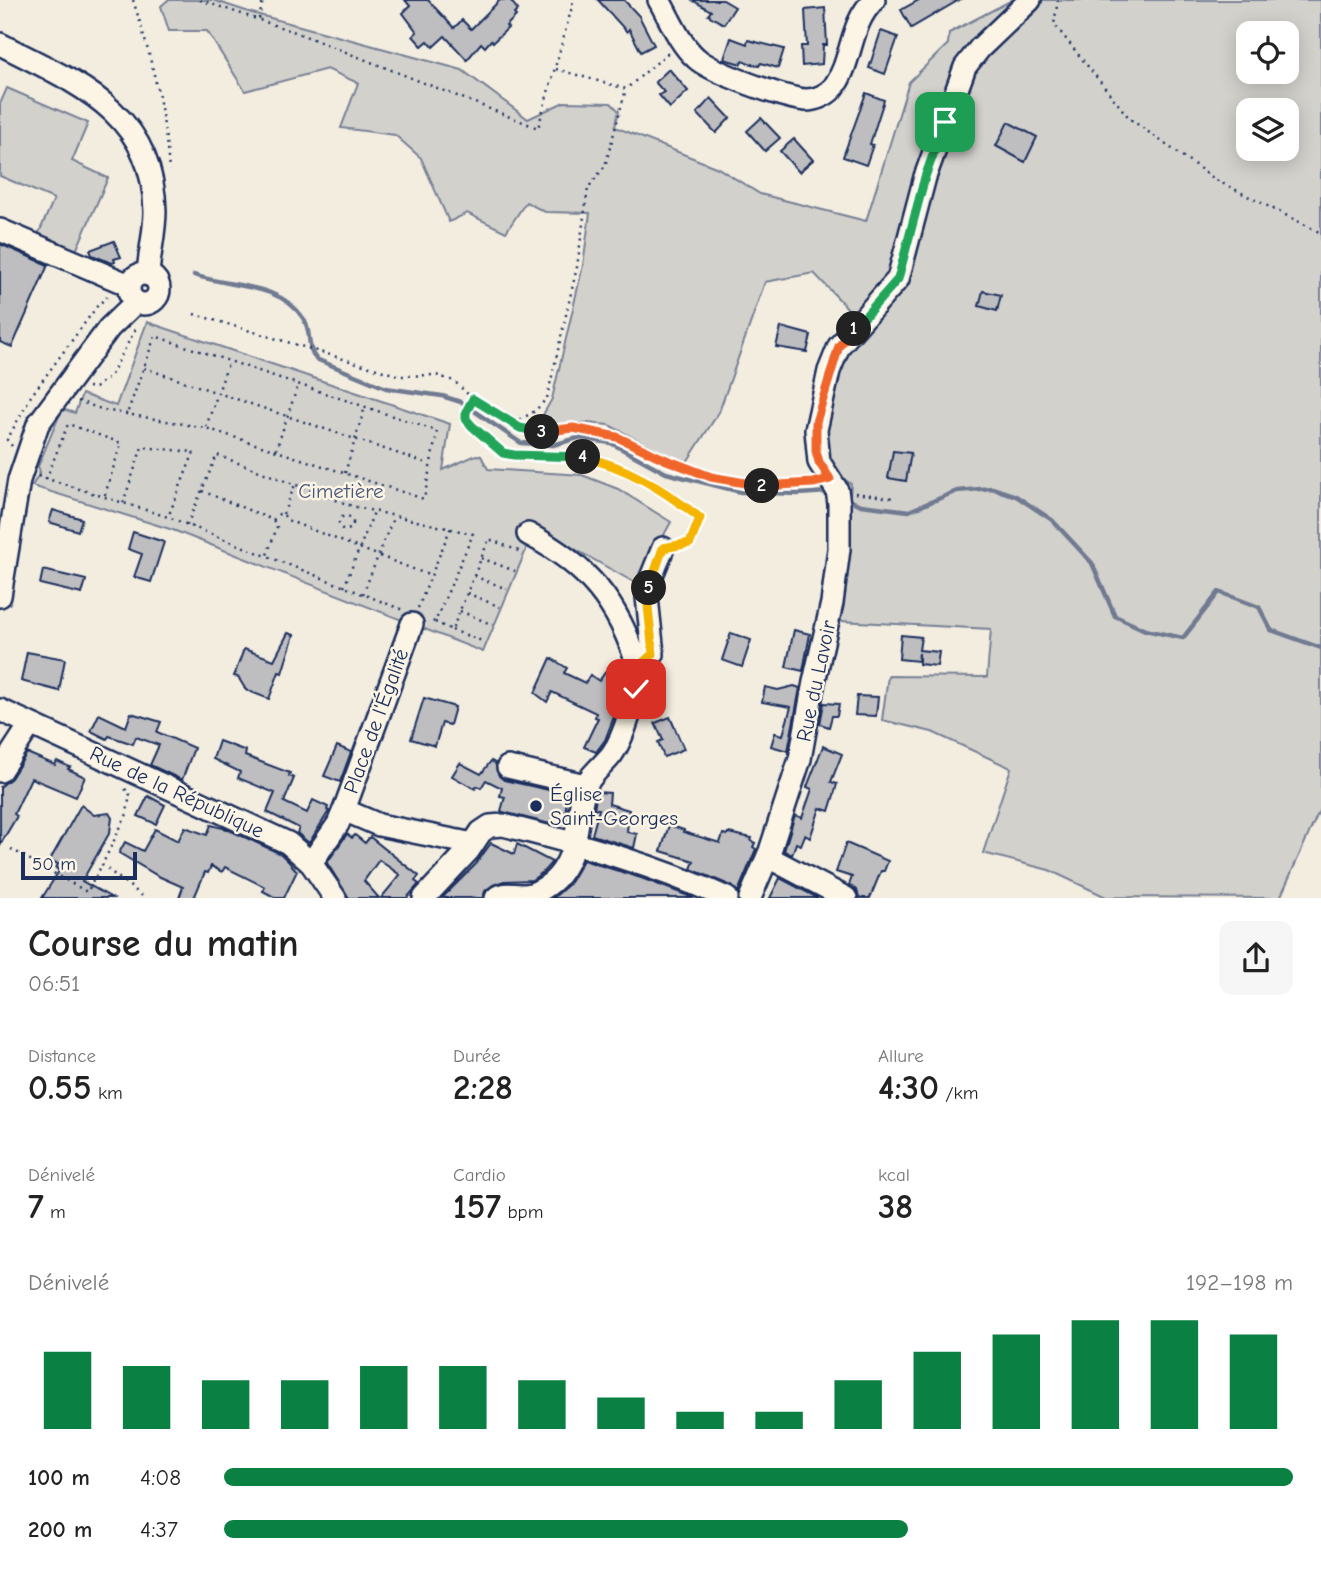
<!DOCTYPE html>
<html lang="fr">
<meta charset="utf-8">
<style>
:root{--surface:#fff;--page:#f6f6f6;--text:#222;--muted:#767676;--accent:#0b8043}
body{margin:0;font-family:"Comic Neue",sans-serif;background:var(--page);color:var(--text);height:100vh;display:flex;flex-direction:column;font-size:26px;white-space:nowrap}
*{box-sizing:border-box;margin:0}
p{font-size:23px;color:var(--muted)}
.icon{flex:none;width:38px;height:38px;fill:none;stroke:currentColor;stroke-width:2;stroke-linecap:round;stroke-linejoin:round}
.map{position:relative;height:898px;overflow:hidden}
.details{display:flex;flex-direction:column;background:var(--surface);flex:1}
.details>*{flex:none}
.fabs{position:absolute;left:1236px;top:21px;display:grid;gap:14px}
.fabs a{display:grid;place-items:center;width:63px;height:63px;border-radius:14px;background:var(--surface);box-shadow:0 4px 18px #0003;font-size:35px}
.scale{position:absolute;left:21px;bottom:18px;width:116px;box-sizing:border-box;padding-left:7px;border:4px solid #1b2f5e;border-top:0;font-size:19px;line-height:24px;white-space:nowrap;color:#1b2f5e;-webkit-text-stroke:5px #fcf5e5;paint-order:stroke}
.pin{position:absolute;display:grid;place-items:center;width:60px;height:60px;color:#fff;margin:-30px;border-radius:14px;box-shadow:0 4px 10px #0006}
.km{position:absolute;width:35px;height:35px;margin:-18px;border-radius:50%;background:#222;color:#fff;font-size:19px;line-height:35px;text-align:center}
.round{display:grid;place-items:center;flex:none;width:74px;height:74px;border-radius:14px;background:var(--page)}
.headline{display:flex;align-items:center;justify-content:space-between;height:119px;padding:0 28px}
h1{font-size:38px;font-weight:600;line-height:52px}
.metrics{display:grid;grid-template-columns:repeat(3,1fr);gap:10px;height:119px;padding:7px 28px}
.metrics div{display:grid;align-content:center}
.metrics b{font-size:35px;font-weight:600}
.metrics small{font-size:19px;font-weight:400}
.metrics p{font-size:19px}
.chart{height:196px;padding:14px 28px}
.chart p{display:flex;justify-content:space-between}
.chart svg{width:100%;height:126px;margin-top:7px;stroke:var(--accent);stroke-width:6}
ul{padding:0 28px;list-style:none;font-size:23px}
li{display:grid;grid-template-columns:112px 84px 1fr;align-items:center;height:52px}
li i{height:18px;border-radius:9px;background:var(--accent)}
.map>svg:first-child{display:block}
</style>
<div class="map">
<svg width="1321" height="898" viewBox="0 0 1321 898">
<rect width="100%" height="100%" fill="#f3ede0"/>
<filter id="ink" filterUnits="userSpaceOnUse"><feTurbulence type="fractalNoise" baseFrequency=".0143" numOctaves="2"/><feDisplacementMap in="SourceGraphic" scale="14" xChannelSelector="R" yChannelSelector="G"/><feConvolveMatrix kernelMatrix="1 2 1 2 8 2 1 2 1" color-interpolation-filters="sRGB"/></filter>
<g filter="url(#ink)">
<!-- green -->
<g fill="#d3d1cc" stroke="#778095" stroke-width="2" fill-rule="evenodd">
<path d="M168,0H213L252,13L462,70L528,119L564,102L611,103L619,111L615,127L718,168L760,194L866,221L909,82L948,44L949,33L1012,0H1321V812L1319,811L1280,898L1106,897L1049,870L983,853L1011,768L932,732L882,720L888,676L987,677L991,629L840,621L851,484L830,469L823,449L833,375L851,339L893,298L852,313L814,273L765,282L719,412L685,465L609,425L587,423L536,427L552,399L583,265L590,213L545,212L526,202L506,232L467,213L449,222L421,158L395,135L341,128L358,83L327,69L245,91L207,31H169L161,6ZM1248,33H1286V72H1248ZM1248,110H1286V149H1248Z"/>
<path d="M7,88L88,123L72,161L108,178L75,253L37,237L54,199L0,176V104Z"/>
<path d="M147,322L450,424L443,470L476,455L481,456L488,469L582,475L618,489L671,522L637,584L532,525L525,542L526,550L483,652L173,530L32,486L40,472L38,466L62,409L75,413L82,394L116,406Z"/>
</g>
<g fill="none" stroke-linecap="round" stroke-linejoin="round">
<!-- stream -->
<g stroke="#707a91" stroke-width="4.5">
<path d="M194,275C231,288 279,282 303,318C312,330 306,347 316,359L386,388L442,396L461,402L521,443L553,445L578,438L611,443L666,473L741,492L798,494L828,492"/>
<path d="M846,499L861,505L909,511L957,491L992,488L1016,496L1052,520L1092,563L1115,616L1145,630L1183,638L1219,592L1259,607L1271,630L1321,648"/>
</g>
</g>
<!-- building -->
<g fill="#bebec0" stroke="#1b2f5e" stroke-width="2">
<path d="M405,0H428L454,28L462,20L471,29L500,0H510L518,10L514,14L516,16L506,26L508,28L493,42L491,40L485,47L481,43L467,60L445,36L433,47L428,41L422,46L413,36L417,32L403,13L410,6Z"/>
<path d="M598,0H624L639,16L654,45L641,52L629,29L627,32Z"/>
<path d="M692,0H723L735,7L724,24L708,15L711,11Z"/>
<path d="M919,0H959L911,28L901,10Z"/>
<path d="M825,8L827,45H823L822,64L802,66L801,46H807L805,10Z"/>
<path d="M881,31L898,37L885,74L869,68Z"/>
<path d="M731,38L747,44L748,40L784,49L778,68L761,63L759,66L742,61L741,64L724,59Z"/>
<path d="M669,69L688,91L670,108L659,95L664,92L655,82Z"/>
<path d="M866,93L884,100L870,144L873,145L866,165L843,157Z"/>
<path d="M711,98L730,118L716,133L697,113Z"/>
<path d="M761,118L780,138L765,151L747,131Z"/>
<path d="M1008,122L1037,137L1025,162L996,146Z"/>
<path d="M794,139L813,160L799,172L780,151Z"/>
<path d="M114,241L121,257L114,259L115,262L112,263L92,255L90,250Z"/>
<path d="M0,244L48,265L12,347L0,342Z"/>
<path d="M983,291L1001,295L997,311L979,306Z"/>
<path d="M781,327L811,335L807,352L776,347Z"/>
<path d="M893,451L911,453L906,481L888,478Z"/>
<path d="M53,510L82,519L78,531L49,522Z"/>
<path d="M133,532L164,542L151,582L134,577L142,554L128,549Z"/>
<path d="M43,570L86,580L82,594L40,584Z"/>
<path d="M794,630L810,634L803,671L786,667Z"/>
<path d="M288,633L294,635L282,673L279,672L269,699L246,690L238,677L234,676L244,649L274,660Z"/>
<path d="M731,633L751,640L742,667L722,660Z"/>
<path d="M901,635L921,637L919,650L939,652L937,666L919,664V653L918,661L899,659Z"/>
<path d="M27,652L65,659L59,691L21,681Z"/>
<path d="M551,658L567,668L564,673L585,683L590,675L599,681L609,667L619,675L609,689L621,693L617,709L605,740L596,752L584,747L598,718L595,717L596,713L552,692L547,702L535,693Z"/>
<path d="M794,686L800,688L788,751L771,746L775,733L783,735L791,707L762,702L765,687L778,690Z"/>
<path d="M857,696L878,697L876,716L855,715Z"/>
<path d="M424,698L455,707L450,725L442,723L435,746L411,739Z"/>
<path d="M824,703L839,704L837,716H832L829,727L820,724Z"/>
<path d="M131,713L161,722L157,732L194,748L182,780L150,765L159,745L136,737L133,744L109,736L107,739L91,731L99,714L126,727Z"/>
<path d="M670,717L684,749L664,757L658,742L663,740L655,723Z"/>
<path d="M219,741L246,751L245,756L290,773L289,776L294,778L284,802L307,813L313,800L328,807L327,810L329,811L309,843L297,833L299,828L267,812L275,793L238,778L240,772L213,759Z"/>
<path d="M337,746L351,752L340,782L324,776Z"/>
<path d="M823,746L842,754L831,782L837,784L834,795L829,811L820,808L810,838L805,835L801,845L796,843L792,855L784,851L795,815L802,818L812,789L807,787Z"/>
<path d="M27,753L55,765L57,761L70,767L68,769L85,777L76,797L31,778L14,814L17,816L0,845V787L11,778Z"/>
<path d="M491,761L495,763L499,776L504,780L567,794L565,821L558,826L503,812L501,811L505,797L500,796L502,788L486,780L481,788L477,786L475,789L452,776L460,763L481,774Z"/>
<path d="M597,792L610,793L609,804L629,810L627,832L637,834L634,848L592,835L599,809H594Z"/>
<path d="M148,796L165,805L156,824L138,816Z"/>
<path d="M81,805L94,815L109,813L112,818L110,832L82,881L112,898H42L59,871L56,868L58,864L50,860Z"/>
<path d="M211,825L227,829L281,854L289,862L297,871L284,898H276L263,891L265,887L225,867L222,872L211,866L208,873L205,872L194,898H179L183,887L158,876L119,853L125,842L143,851L155,829L178,841L185,827L207,835Z"/>
<path d="M669,825L684,830L683,832L720,843L723,834L727,835L728,833L752,838L751,841L755,843L753,847L756,849L738,892L732,886L691,869L694,861L661,851Z"/>
<path d="M347,834L352,838L355,835L365,843L370,837L419,876L415,881L419,884L407,898H381L400,875L379,860L364,881L379,898H349L327,863Z"/>
<path d="M491,843L514,854L517,844L552,862L543,872L532,880L504,881L493,885L485,891L483,898H442L475,865Z"/>
<path d="M846,843L888,861L884,871H881L870,898H859L857,890L849,885L852,877L836,872Z"/>
<path d="M583,860L641,878L694,898H553L569,884Z"/>
<path d="M780,878L818,898H770Z"/>
</g>
<g fill="none" stroke-linecap="round" stroke-linejoin="round">
<!-- minor casing -->
<g stroke="#1b2f5e" stroke-width="26">
<g id="minor">
<path d="M659,0C670,19 679,43 696,58C711,72 786,99 806,100C816,100 827,95 834,87C853,60 849,24 874,0"/>
<path d="M0,44C76,83 153,111 155,211C155,233 149,254 148,275"/>
<path d="M0,230L129,285"/>
<circle cx="144" cy="289" r="15"/>
<path d="M528,534C587,565 619,603 638,667L653,654L647,597L650,580L663,548"/>
<path d="M0,596L19,480L38,424L109,328L136,302"/>
<path d="M0,710L288,843L311,863L335,898"/>
<path d="M508,767L585,785"/>
<path d="M0,771L30,725"/>
<path d="M344,810L379,825L473,844"/>
<path d="M768,857L846,898"/>
<path d="M311,863L338,824L344,810L412,624"/>
<path d="M424,898L469,850L481,832L490,826L503,825C580,844 655,865 727,898"/>
<path d="M496,898C505,892 511,895 522,895C534,896 551,885 559,875C579,851 576,816 585,788C589,775 604,765 612,754C625,736 638,690 638,667"/>
<path d="M750,898L770,851L800,759L814,682L832,603L839,549V504L837,490L819,462L816,430L829,371L839,346L898,279L925,177L965,67L980,48L1030,0"/>
</g>
</g>
<!-- path -->
<g stroke="#1b2f5e" stroke-width="2.5" stroke-dasharray="2 5" stroke-linecap="butt">
<path d="M133,0C151,56 165,112 169,171"/>
<path d="M200,0L295,32L538,128L574,0"/>
<path d="M1058,0L1054,24L1130,119L1216,180L1321,233"/>
<path d="M259,19L263,0"/>
<path d="M556,69L626,89L669,52"/>
<path d="M152,310L167,296L165,281"/>
<path d="M194,314L400,376L436,375L454,381L473,399L520,428L536,433L573,428L617,437L664,459L711,477L760,486L812,483"/>
<path d="M144,368L429,464"/>
<path d="M88,387L95,388L111,375L136,328"/>
<path d="M473,399C464,418 464,421 481,434C489,439 499,451 506,453C515,456 525,455 533,455C558,455 584,454 608,463C641,475 672,496 700,518L690,543L682,545"/>
<path d="M78,401L104,410L206,428L424,499L437,431L155,336L127,414"/>
<path d="M514,423L535,411L547,398L577,267L588,188L605,166L626,89"/>
<path d="M206,427L229,361"/>
<path d="M12,446L7,440L31,396L98,305L107,297"/>
<path d="M276,450L298,385"/>
<path d="M345,473L365,407"/>
<path d="M38,476L168,517L403,610"/>
<path d="M46,479L68,424L121,443L104,498"/>
<path d="M202,491L273,520L277,527L267,555"/>
<path d="M855,493L893,498"/>
<path d="M123,503L142,447L194,452L168,517"/>
<path d="M283,514L295,485"/>
<circle cx="346" cy="523" r="7"/>
<path d="M273,520L279,514H283L287,520L431,576"/>
<path d="M187,525L217,455L352,506L473,534L435,622L429,620"/>
<path d="M481,558L515,571"/>
<path d="M474,576L507,589"/>
<path d="M344,587L374,512"/>
<path d="M467,593L500,607"/>
<path d="M363,594L394,516"/>
<path d="M418,608L451,527"/>
<path d="M460,611L493,625"/>
<path d="M435,622L452,630L489,539L521,552"/>
<path d="M452,630L485,642"/>
<path d="M125,789L130,793L127,814L102,865L145,898"/>
<path d="M11,849L87,892L102,865"/>
</g>
<!-- minor -->
<use href="#minor" stroke="#fcf5e5" stroke-width="21"/>
</g>
</g>
<g fill="none" stroke-linecap="round" stroke-linejoin="round" filter="url(#ink)">
<!-- split-1 casing -->
<g stroke="#fff" stroke-width="14">
<path id="split-1" d="M854,329L898,279L925,177L945,122"/>
</g>
<!-- split-2 casing -->
<g stroke="#fff" stroke-width="14">
<path id="split-2" d="M762,486L813,483L830,479L819,462L816,451V422L839,346L854,329"/>
</g>
<!-- split-3 casing -->
<g stroke="#fff" stroke-width="14">
<path id="split-3" d="M542,432L573,428L617,437L664,459L711,477L762,486"/>
</g>
<!-- split-4 casing -->
<g stroke="#fff" stroke-width="14">
<path id="split-4" d="M542,432L520,428L473,399L466,412V419L472,426L503,453L514,455L583,457"/>
</g>
<!-- split-5 casing -->
<g stroke="#fff" stroke-width="14">
<path id="split-5" d="M583,457C627,466 665,491 700,518L690,543L663,548L649,588"/>
</g>
<!-- split-6 casing -->
<g stroke="#fff" stroke-width="14">
<path id="split-6" d="M636,689L638,667L653,654L647,597L649,588"/>
</g>
<!-- split-1 -->
<use href="#split-1" stroke="#22a559" stroke-width="9"/>
<!-- split-2 -->
<use href="#split-2" stroke="#f0652b" stroke-width="9"/>
<!-- split-3 -->
<use href="#split-3" stroke="#f0652b" stroke-width="9"/>
<!-- split-4 -->
<use href="#split-4" stroke="#22a559" stroke-width="9"/>
<!-- split-5 -->
<use href="#split-5" stroke="#f5b400" stroke-width="9"/>
<!-- split-6 -->
<use href="#split-6" stroke="#f5b400" stroke-width="9"/>
</g>
<!-- markers -->
<circle fill="#1b2f5e" stroke="#fcf5e5" stroke-width="2.5" cx="536" cy="806" r="7"/>
<g text-anchor="middle" stroke-width="5" stroke-linejoin="round" paint-order="stroke">
<!-- park labels -->
<g font-size="21" fill="#49587a" stroke="#fcf5e5">
<text x="341" y="498">Cimetière</text>
</g>
<!-- street labels -->
<g font-size="21" fill="#1b2f5e" stroke="#fcf5e5">
<text transform="translate(816 681) rotate(-78)" y="7">Rue du Lavoir</text>
<text transform="translate(376 721) rotate(-70)" y="7">Place de l'Égalité</text>
<text transform="translate(177 792) rotate(25)" y="7">Rue de la République</text>
</g>
<!-- poi labels -->
<g font-size="21" fill="#1b2f5e" stroke="#fcf5e5" text-anchor="start">
<text x="550" y="801">Église<tspan x="550" dy="24">Saint-Georges</tspan></text>
</g>
</g>
</svg>
<div class="fabs">
<a><svg class="icon" aria-label="locate" viewBox="0 0 24 24"><circle cx="12" cy="12" r="6"/><path d="M12 2v4M12 18v4M2 12h4M18 12h4"/></svg></a>
<a><svg class="icon" aria-label="layers" viewBox="0 0 24 24"><path d="M12 4l9 5-9 5-9-5zM3 14l9 5 9-5"/></svg></a>
</div>
<div class="scale">50 m</div>
<div class="pin" style="left:945px;top:122px;background:#1e9e55"><svg class="icon" aria-label="arrive" viewBox="0 0 24 24"><path d="M6 21V4h12l-3 4 3 4H6"/></svg></div>
<div class="pin" style="left:636px;top:689px;background:#d93025"><svg class="icon" aria-label="check" viewBox="0 0 24 24"><path d="M5 12l5 5 9-10"/></svg></div>
<b class="km" style="left:854px;top:329px">1</b>
<b class="km" style="left:762px;top:486px">2</b>
<b class="km" style="left:542px;top:432px">3</b>
<b class="km" style="left:583px;top:457px">4</b>
<b class="km" style="left:649px;top:588px">5</b>
</div>
<section class="details">
<div class="headline"><div><h1>Course du matin</h1><p>06:51</p></div><a class="round"><svg class="icon" aria-label="share" viewBox="0 0 24 24"><path d="M12 15V3M7 8l5-5 5 5M5 13v7h14v-7"/></svg></a></div>
<div class="metrics">
<div><p>Distance</p><b>0.55<small> km</small></b></div>
<div><p>Durée</p><b>2:28</b></div>
<div><p>Allure</p><b>4:30<small> /km</small></b></div>
</div>
<div class="metrics">
<div><p>Dénivelé</p><b>7<small> m</small></b></div>
<div><p>Cardio</p><b>157<small> bpm</small></b></div>
<div><p>kcal</p><b>38</b></div>
</div>
<div class="chart"><p><span>Dénivelé</span>192–198 m</p>
<svg viewBox="0 0 160 44" preserveAspectRatio="none"><path d="M5 44V17M15 44V22M25 44V27M35 44V27M45 44V22M55 44V22M65 44V27M75 44V33M85 44V38M95 44V38M105 44V27M115 44V17M125 44V11M135 44V6M145 44V6M155 44V11"/></svg>
</div>
<ul>
<li><b>100 m</b>4:08<i style="width:100%"></i></li>
<li><b>200 m</b>4:37<i style="width:64%"></i></li>
</ul>
</section>
